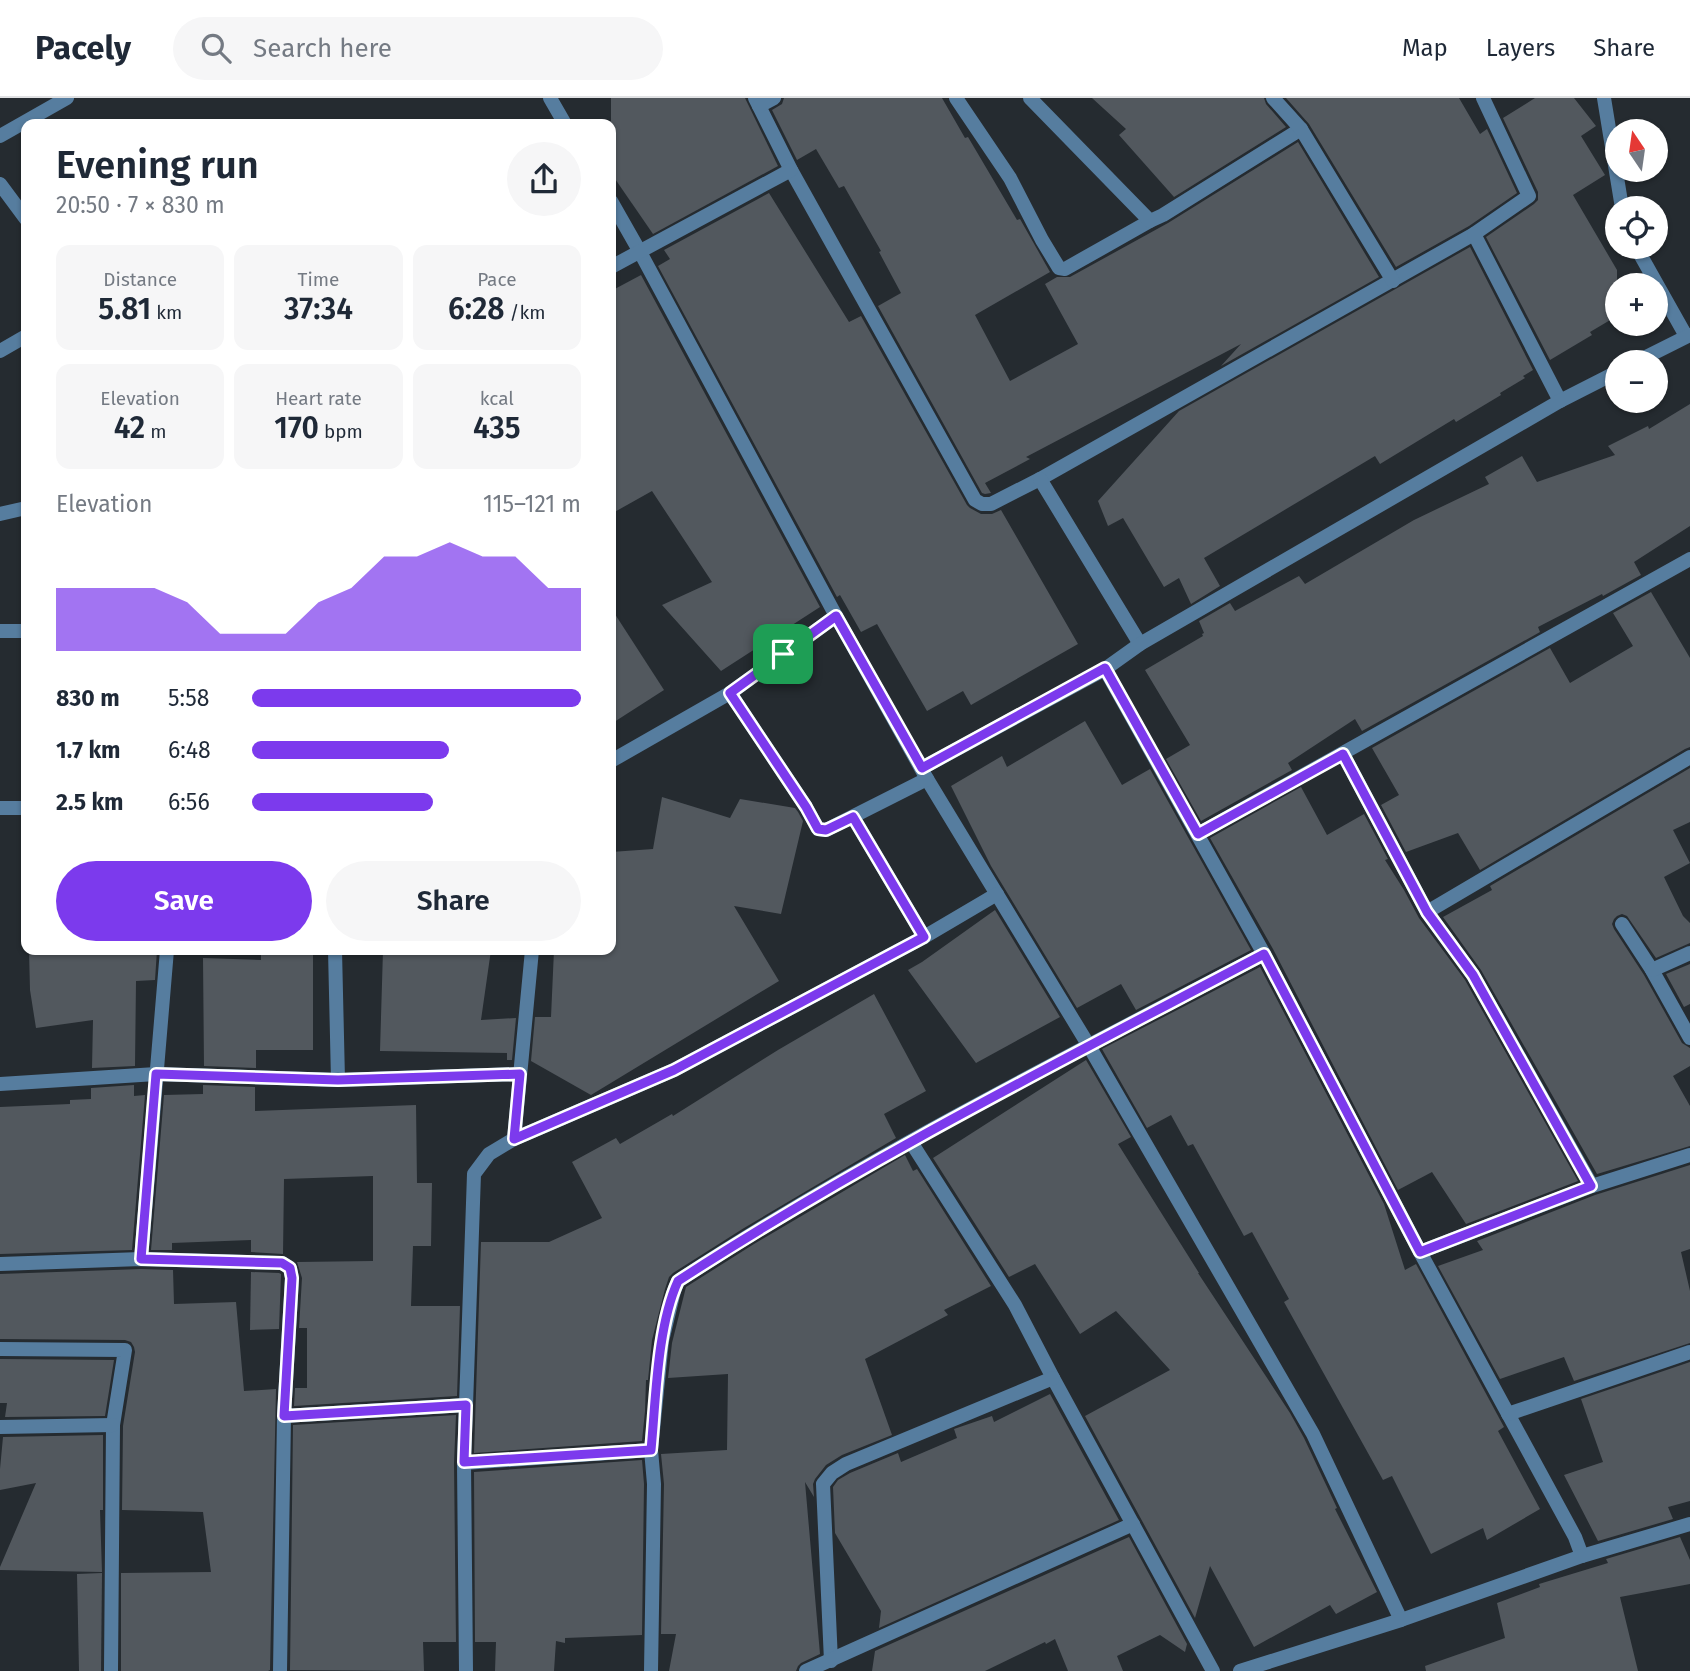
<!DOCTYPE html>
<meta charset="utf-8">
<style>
:root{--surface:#fff;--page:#f6f6f7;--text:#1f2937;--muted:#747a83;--line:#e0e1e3;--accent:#7c3aed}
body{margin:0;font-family:"Fira Sans",sans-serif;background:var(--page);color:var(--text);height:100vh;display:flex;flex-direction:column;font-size:26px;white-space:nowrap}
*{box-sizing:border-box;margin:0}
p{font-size:23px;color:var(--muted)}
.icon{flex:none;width:38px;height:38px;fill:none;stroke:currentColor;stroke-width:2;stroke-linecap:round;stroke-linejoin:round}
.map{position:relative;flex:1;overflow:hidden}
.sheet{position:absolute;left:21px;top:21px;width:595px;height:836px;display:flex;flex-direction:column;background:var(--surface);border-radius:14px;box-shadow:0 2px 5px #0004}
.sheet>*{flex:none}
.needle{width:46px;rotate:347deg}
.buttons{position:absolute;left:1605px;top:21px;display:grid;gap:14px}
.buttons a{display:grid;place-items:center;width:63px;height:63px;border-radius:50%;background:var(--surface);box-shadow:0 2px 5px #0004;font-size:35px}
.pin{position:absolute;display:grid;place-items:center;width:60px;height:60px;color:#fff;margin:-30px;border-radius:14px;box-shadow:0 4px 10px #0006}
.round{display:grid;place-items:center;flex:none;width:74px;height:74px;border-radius:37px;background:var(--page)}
.summary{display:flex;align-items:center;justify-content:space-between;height:119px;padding:0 35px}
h1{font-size:38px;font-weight:600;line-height:52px}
.stats{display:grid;grid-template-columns:repeat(3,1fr);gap:10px;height:119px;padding:7px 35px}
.stats div{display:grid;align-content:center;border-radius:14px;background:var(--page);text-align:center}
.stats b{font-size:30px;font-weight:600}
.stats small{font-size:19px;font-weight:400}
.stats p{font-size:19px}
.chart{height:196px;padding:14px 35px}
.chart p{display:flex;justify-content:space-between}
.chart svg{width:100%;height:126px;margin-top:7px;fill:var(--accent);opacity:.7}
.primary-button{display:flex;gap:14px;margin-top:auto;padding:14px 35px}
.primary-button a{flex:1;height:80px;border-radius:42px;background:var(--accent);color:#fff;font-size:28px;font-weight:600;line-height:80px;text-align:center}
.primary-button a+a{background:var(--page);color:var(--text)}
ul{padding:0 35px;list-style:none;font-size:23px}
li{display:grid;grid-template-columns:112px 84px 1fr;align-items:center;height:52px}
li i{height:18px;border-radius:9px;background:var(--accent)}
header{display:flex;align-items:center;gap:42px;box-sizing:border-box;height:98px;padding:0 35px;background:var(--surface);border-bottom:2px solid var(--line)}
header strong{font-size:33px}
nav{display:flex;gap:38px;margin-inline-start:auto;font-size:24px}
.search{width:490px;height:63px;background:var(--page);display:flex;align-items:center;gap:18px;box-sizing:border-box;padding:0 24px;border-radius:38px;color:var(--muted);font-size:26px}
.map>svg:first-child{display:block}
</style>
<header>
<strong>Pacely</strong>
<div class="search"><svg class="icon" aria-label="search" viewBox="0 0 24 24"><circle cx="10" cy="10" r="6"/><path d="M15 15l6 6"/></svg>Search here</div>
<nav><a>Map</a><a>Layers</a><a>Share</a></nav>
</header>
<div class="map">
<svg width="1690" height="1573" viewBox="0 0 1690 1573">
<rect width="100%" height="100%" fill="#252b30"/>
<!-- building -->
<g fill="#52585e">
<path d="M611,0H745L778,68L653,136L611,75Z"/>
<path d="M784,0H942L965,40L968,39L1017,122L1020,121L1050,174L975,217L1010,283L1078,246L1045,186L1057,179H1070L1168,125L1298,44L1379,179L1221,268L1241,246L1026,359L1030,361L985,385L991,395L985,396L982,395L878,208L901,195L879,154L881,153L844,88L839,90L816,51L797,62L772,12L782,6Z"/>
<path d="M1092,0H1264L1266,6L1286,29L1174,99L1119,37L1126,31Z"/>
<path d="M1286,0H1459L1480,36L1487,31L1517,95L1469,128L1396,169L1309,26Z"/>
<path d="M1535,0H1574L1596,28L1581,38L1605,77L1573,97L1617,172V218L1590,234L1592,237L1550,262L1486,139L1534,106L1538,102V94L1503,20Z"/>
<path d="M769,95L849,224L861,218L967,407L970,410L981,416H992L1001,412L1078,546L971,607L963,593L927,613L877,526L861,534L840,497L837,499L658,168L670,161L664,152Z"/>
<path d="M1470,149L1533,272L1523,278L1525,280L1500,295L1501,297L1456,324L1454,321L1380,366L1375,358L1204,460L1220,488L1191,506L1179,480L1164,489L1123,420L1108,428L1098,403L1179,313Z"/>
<path d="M641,177L820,509L721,573L662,507L712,484L652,393L611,416V193Z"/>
<path d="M1690,306V428L1634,464L1641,477L1603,498L1602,496L1538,529L1540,534L1362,633L1355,621L1288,665L1292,672L1201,723L1166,661L1190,647L1145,572L1203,538L1202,536L1204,535L1199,523L1230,505L1235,513L1299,478L1305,486L1414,422L1489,386L1485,379L1522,358L1537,384L1615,357L1608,348L1648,328L1649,331Z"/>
<path d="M1651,494L1690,560V649L1685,651L1480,772L1458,735L1406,754L1381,707L1399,697L1372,650L1550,550L1570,585L1633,548L1613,515Z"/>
<path d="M611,510L664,592L611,626Z"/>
<path d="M1085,623L1122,687L1150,671L1251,852L1136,912L1121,886L1077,910L991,768L951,688L1002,658L1007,669Z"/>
<path d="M1690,670V724L1673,732L1690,765L1664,779L1683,818L1690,825V845L1656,860L1627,818L1622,816L1617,818L1614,821L1612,826L1614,831L1644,877L1682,945L1690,950V968L1673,978L1690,1008V1048L1597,1076L1481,872L1443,819L1492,792L1490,788Z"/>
<path d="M1301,689L1327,737L1364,716L1388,761L1385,762L1404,792L1419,820L1465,882L1578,1083L1466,1126L1432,1074L1398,1092L1273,851L1210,740Z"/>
<path d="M662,699L730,720L740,701L795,710L798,714L803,723L781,816L734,808L779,883L591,997L531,963L535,919H551L554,852H611V754L653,751Z"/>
<path d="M995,812L1060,919L976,965L908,872L922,864Z"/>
<path d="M29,852H157L155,882L136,883L135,968L92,970L93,922L36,930L30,892Z"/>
<path d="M261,852H313V952H256V970L204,968L203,860L261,862Z"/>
<path d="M383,852H491L481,922L516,920L512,962H507V955L380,953Z"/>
<path d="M1690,866V906L1684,909L1666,876Z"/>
<path d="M1260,869L1384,1106L1405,1172L1416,1166L1504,1329L1498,1333L1540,1411L1487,1442L1483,1430L1431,1456L1392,1378L1383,1382L1284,1204L1289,1201L1252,1134L1244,1138L1193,1046L1188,1048L1171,1017L1147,1030L1102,951Z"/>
<path d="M874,896L926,993L884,1016L896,1040L744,1130L673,1175L669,1179L665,1191L652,1242L648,1282H646L645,1313L642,1343L474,1355L481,1144H549L602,1120L572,1064L616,1040L620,1046L672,1016L673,1018L778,952Z"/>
<path d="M1086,962L1131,1039L1118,1046L1199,1175H1198L1290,1315L1304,1340L1337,1410L1335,1411L1377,1494L1336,1516L1330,1507L1254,1549L1210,1468L1195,1520L1085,1318L1170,1272L1116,1213L1080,1236L1035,1166L1009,1179L933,1060Z"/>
<path d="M134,987V998L145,997L132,1152L0,1156V1009L70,1006V1002L91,1001V990Z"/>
<path d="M203,987L255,989V1013L416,1007L417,1085H432L431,1148H413L411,1208H460L457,1298L294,1308L295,1290H307V1230H299L302,1180L297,1164L373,1163V1078L284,1081L283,1156L251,1154V1142L172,1145V1152H151L164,997L203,996Z"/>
<path d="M905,1057L913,1073L917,1071L991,1188L944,1212L948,1217L865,1261L892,1337L842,1357L826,1367L815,1381L813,1386L814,1399L805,1384L820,1556L801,1565L798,1568L796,1573H669L676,1536H661L664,1386L661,1356L727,1352L728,1276L668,1280L672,1245L686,1189L754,1146Z"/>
<path d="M1690,1067V1151L1681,1154L1690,1193V1245L1574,1283L1564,1259L1500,1281L1438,1168L1483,1152L1477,1143L1595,1097Z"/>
<path d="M141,1171L173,1172L174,1206L236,1204L244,1293L276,1291L270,1572L268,1573H121V1475L211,1474L203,1414L122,1412L123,1328L135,1254L134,1249L131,1244L125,1242L0,1241V1176Z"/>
<path d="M251,1174L279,1175L281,1176L279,1231L250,1232Z"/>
<path d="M0,1261L114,1262L105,1318L5,1319L7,1305H0Z"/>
<path d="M1690,1264V1403L1668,1409L1673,1421L1598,1443L1564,1377L1603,1364L1581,1301Z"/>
<path d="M1050,1296L1119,1422L879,1530L881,1513L835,1435L833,1389L838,1382L850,1375L898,1355L901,1364L957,1340L954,1331L992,1318L994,1324Z"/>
<path d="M456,1317L454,1365L456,1544H423L424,1573L290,1572L293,1327Z"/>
<path d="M103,1337V1412H100L102,1474L0,1472V1469L36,1385L0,1392V1371L3,1339Z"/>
<path d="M642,1362L644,1386L642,1537L565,1540V1545L556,1543L554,1573H495L496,1544H475L474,1374Z"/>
<path d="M1129,1439L1187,1546L1185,1554L1160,1537L1117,1558L1123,1573H1068L1055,1541L1046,1546L1045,1544L985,1573H872L875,1553Z"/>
<path d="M1680,1439L1690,1462V1486L1620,1499L1638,1573H1426L1425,1568L1505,1540L1497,1505L1540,1489L1539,1486L1608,1465L1606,1461Z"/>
<path d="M102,1475L101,1573H79L77,1476Z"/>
</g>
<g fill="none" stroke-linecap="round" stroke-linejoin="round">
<!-- street -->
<g stroke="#567d9f" stroke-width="14">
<path d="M550,0L565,26"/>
<path d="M755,0L791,72L975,402L982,406H991L1040,381L1474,136L1529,98L1483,0"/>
<path d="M956,0L1010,80L1042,142L1059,170L1065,171L1150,123"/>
<path d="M1030,0L1150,123L1163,117L1301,31"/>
<path d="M1273,0L1301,31L1393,183"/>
<path d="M1604,0L1622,110"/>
<path d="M759,8L774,0"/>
<path d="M0,38L67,0"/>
<path d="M0,86L26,121"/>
<path d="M611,103L640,154L836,518L927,681L1089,948L1313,1336L1401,1522"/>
<path d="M1474,136L1560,303"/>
<path d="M1636,149L1686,238"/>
<path d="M611,169L791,72"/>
<path d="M0,253L26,238"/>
<path d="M1636,264L1690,237"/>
<path d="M1040,381L1140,546"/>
<path d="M0,416L26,410"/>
<path d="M0,533H26"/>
<path d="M1105,571L1264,856L1420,1154L1575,1439L1582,1458"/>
<path d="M730,595L806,709L818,731L826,732L927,681"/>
<path d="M1343,656L1427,814L1473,877L1592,1088"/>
<path d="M611,663L730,595L836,518"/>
<path d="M922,670L1105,571L1140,546L1560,303L1617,274"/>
<path d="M0,710H26"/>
<path d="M853,719L924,839"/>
<path d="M1198,736L1690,461"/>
<path d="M1427,814L1690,659"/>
<path d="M1622,826L1652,872L1690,940"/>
<path d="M335,852L338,982"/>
<path d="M1652,872L1690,855"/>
<path d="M0,986L156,976L338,982L520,976"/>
<path d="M514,1041L532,852"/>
<path d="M911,1044L1015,1207L1053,1280L1213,1573"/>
<path d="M1420,1154L1592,1088L1690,1057"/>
<path d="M141,1161L167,852"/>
<path d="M0,1166L141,1161L282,1165L290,1170L292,1180L284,1318L280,1573"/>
<path d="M0,1251L125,1252L113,1327L111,1573"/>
<path d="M1508,1316L1690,1254"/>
<path d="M284,1318L466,1307"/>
<path d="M0,1329L113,1327"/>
<path d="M464,1365L651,1352"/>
<path d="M831,1563L823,1386L832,1375L846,1366L1053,1280"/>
<path d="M466,1573L464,1365L474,1076L489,1056L514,1041L674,972L924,839L997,796"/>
<path d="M651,1573L654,1386L651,1352L662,1243L674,1193L678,1183C865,1060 1067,959 1264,856"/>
<path d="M806,1573L1133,1426"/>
<path d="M1240,1573L1401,1522L1582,1458L1690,1426"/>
</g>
</g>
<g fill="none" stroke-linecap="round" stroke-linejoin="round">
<!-- route casing -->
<g stroke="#fff" stroke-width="14">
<path id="route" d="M836,518L922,670L1105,570L1198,736L1343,656L1427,814L1473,877L1591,1088L1420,1154L1264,856C1067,960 866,1061 678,1183C657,1229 656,1301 651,1352L464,1364L466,1307L284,1318L292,1180L290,1170L282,1165L141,1161L156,976L338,982L520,976L514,1041L674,972L924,839L853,719L826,732L818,731L806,709L730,595Z"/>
</g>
<!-- route -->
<use href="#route" stroke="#7c3aed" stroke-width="9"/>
</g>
</svg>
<div class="buttons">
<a><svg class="needle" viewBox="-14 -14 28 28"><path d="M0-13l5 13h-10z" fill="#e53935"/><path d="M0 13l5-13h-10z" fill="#747a83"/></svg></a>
<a><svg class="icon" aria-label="locate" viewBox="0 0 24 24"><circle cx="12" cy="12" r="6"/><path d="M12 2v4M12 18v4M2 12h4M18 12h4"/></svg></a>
<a>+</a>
<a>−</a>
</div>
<div class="pin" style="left:783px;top:556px;background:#1e9e55"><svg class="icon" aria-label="arrive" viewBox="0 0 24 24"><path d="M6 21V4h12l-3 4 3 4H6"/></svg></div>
<section class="sheet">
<div class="summary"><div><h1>Evening run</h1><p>20:50 · 7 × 830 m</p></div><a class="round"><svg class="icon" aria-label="share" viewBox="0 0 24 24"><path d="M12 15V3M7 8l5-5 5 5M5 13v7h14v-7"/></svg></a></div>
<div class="stats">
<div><p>Distance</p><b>5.81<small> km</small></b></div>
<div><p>Time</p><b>37:34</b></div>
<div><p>Pace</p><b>6:28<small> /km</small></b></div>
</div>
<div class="stats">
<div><p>Elevation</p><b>42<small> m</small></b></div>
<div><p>Heart rate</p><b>170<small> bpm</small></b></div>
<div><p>kcal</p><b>435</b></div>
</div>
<div class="chart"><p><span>Elevation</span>115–121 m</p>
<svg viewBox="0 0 160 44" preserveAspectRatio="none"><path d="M0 44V22L10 22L20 22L30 22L40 27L50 38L60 38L70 38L80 27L90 22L100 11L110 11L120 6L130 11L140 11L150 22L160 22V44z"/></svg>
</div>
<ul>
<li><b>830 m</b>5:58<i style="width:100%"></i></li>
<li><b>1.7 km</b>6:48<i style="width:60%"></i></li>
<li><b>2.5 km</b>6:56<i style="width:55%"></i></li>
</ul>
<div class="primary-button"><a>Save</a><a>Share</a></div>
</section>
</div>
